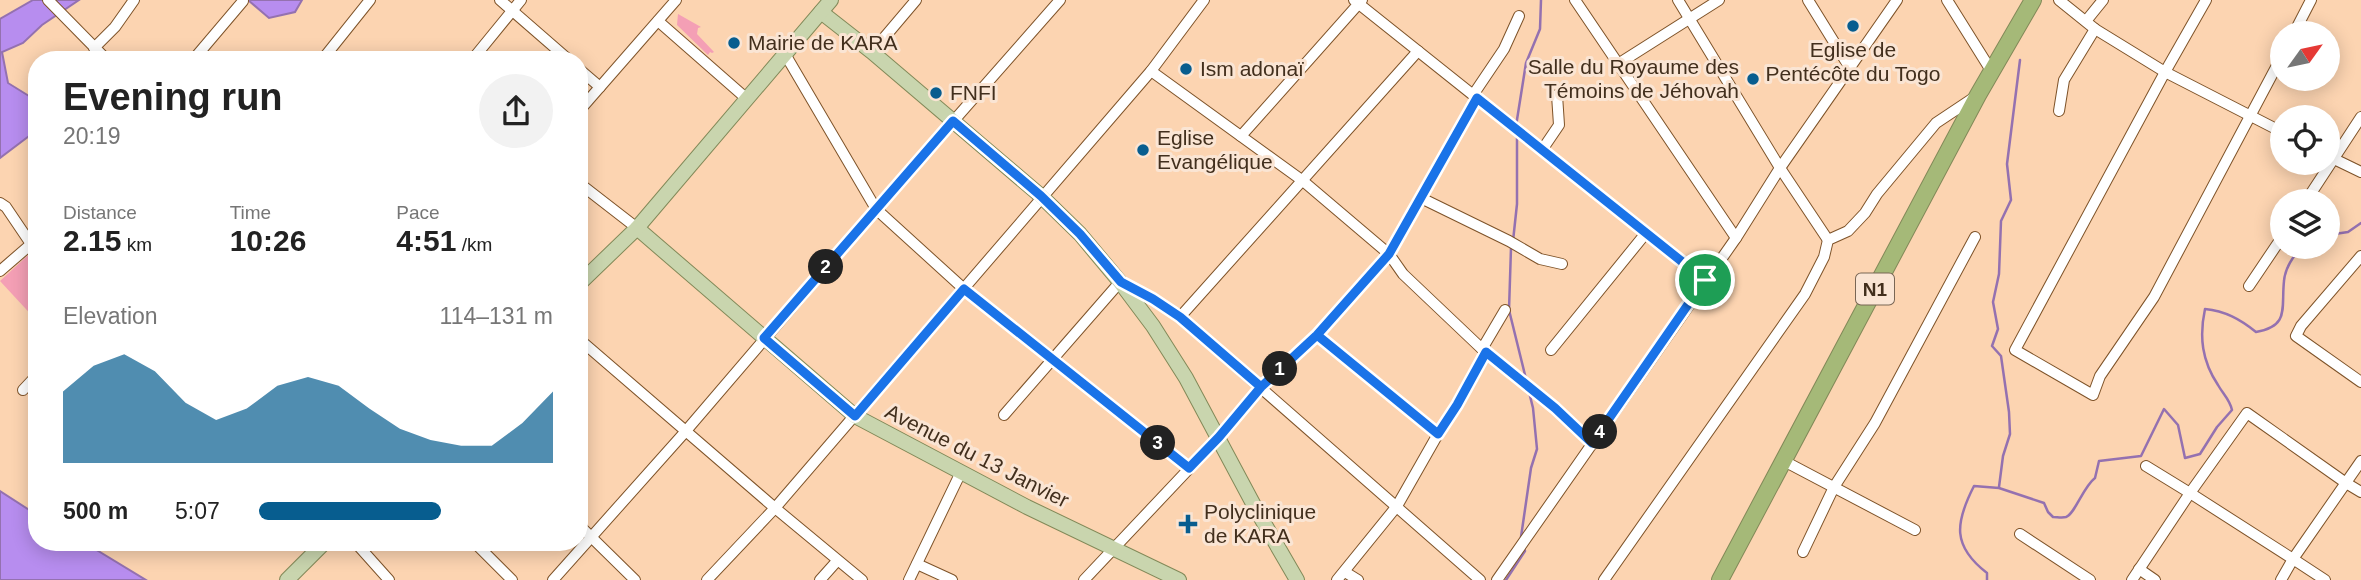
<!DOCTYPE html>
<meta charset="utf-8">
<style>
:root{--surface:#fff;--page:#f2f2f2;--text:#222;--muted:#767676;--accent:#075d8f}
body{margin:0;font-family:Arial,sans-serif;background:var(--page);color:var(--text);height:100vh;display:flex;flex-direction:column;font-size:26px;white-space:nowrap}
*{box-sizing:border-box;margin:0}
p{font-size:23px;color:var(--muted)}
.icon{flex:none;width:38px;height:38px;fill:none;stroke:currentColor;stroke-width:2;stroke-linecap:round;stroke-linejoin:round}
.map{position:relative;flex:1;overflow:hidden}
.drawer{position:absolute;left:28px;top:51px;width:560px;height:500px;display:flex;flex-direction:column;background:var(--surface);border-radius:28px;box-shadow:0 4px 18px #0003}
.drawer>*{flex:none}
.needle{width:46px;rotate:57deg}
.buttons{position:absolute;left:2270px;top:21px;display:grid;gap:14px}
.buttons a{display:grid;place-items:center;width:70px;height:70px;border-radius:50%;background:var(--surface);box-shadow:0 4px 18px #0003;font-size:35px}
.pin{position:absolute;display:grid;place-items:center;width:60px;height:60px;color:#fff;margin:-30px;border:4px solid #fff;border-radius:50%;box-shadow:0 2px 7px #0007}
.km{position:absolute;width:35px;height:35px;margin:-18px;border-radius:50%;background:#222;color:#fff;font-size:19px;line-height:35px;text-align:center}
.round{display:grid;place-items:center;flex:none;width:74px;height:74px;border-radius:37px;background:var(--page)}
.head{display:flex;align-items:center;justify-content:space-between;height:119px;padding:0 35px}
h1{font-size:38px;font-weight:700;line-height:52px}
.metrics{display:grid;grid-template-columns:repeat(3,1fr);gap:10px;height:119px;padding:7px 35px}
.metrics div{display:grid;align-content:center}
.metrics b{font-size:30px;font-weight:700}
.metrics small{font-size:19px;font-weight:400}
.metrics p{font-size:19px}
.chart{height:196px;padding:14px 35px}
.chart p{display:flex;justify-content:space-between}
.chart svg{width:100%;height:126px;margin-top:7px;fill:var(--accent);opacity:.7}
ul{padding:0 35px;list-style:none;font-size:23px}
li{display:grid;grid-template-columns:112px 84px 1fr;align-items:center;height:52px}
li i{height:18px;border-radius:9px;background:var(--accent)}
.map>svg:first-child{display:block}
</style>
<div class="map">
<svg width="2361" height="580" viewBox="0 0 2361 580">
<rect width="100%" height="100%" fill="#fcd4b1"/>
<!-- green -->
<g fill="#f49fb5">
<path d="M678,14L701,27L698,28L697,34L714,52L712,53L710,52L708,55L677,25Z"/>
<path d="M37,247V321L0,281Z"/>
</g>
<!-- water -->
<g fill="#b78def" stroke="#9471b0" stroke-width="2">
<path d="M33,0H79L42,25L23,43L2,52L8,83L37,101V130L0,158V19Z"/>
<path d="M248,0H302L295,12L269,18Z"/>
<path d="M0,491L37,515V542L85,543L146,580H0Z"/>
</g>
<g fill="none" stroke-linecap="round" stroke-linejoin="round">
<!-- stream -->
<g stroke="#9471b0" stroke-width="2.5">
<path d="M1516,126L1526,63L1540,29L1541,0"/>
<path d="M2328,235L2348,232L2361,223"/>
<path d="M1513,241L1517,204V136"/>
<path d="M1511,248L1509,310L1526,379"/>
<path d="M1999,487L2003,456L2010,434L2009,412L2001,356L1992,346L1998,329L1993,302L1999,274L2001,221L2011,200L2007,164L2020,60"/>
<path d="M1521,537L1531,468L1537,449L1533,408L1529,392"/>
<path d="M1506,580L1525,551L1524,547"/>
<path d="M1987,580V573C1952,546 1955,523 1974,486L1999,488L2044,503L2048,512L2053,517C2057,517 2062,518 2066,517C2075,514 2083,487 2095,478L2099,461L2141,456L2164,409L2178,425L2185,458L2200,454L2217,427L2232,410C2230,400 2223,394 2218,385C2202,361 2199,337 2205,309C2225,311 2240,319 2256,332C2290,326 2281,308 2284,281C2285,268 2293,257 2301,247"/>
</g>
<!-- minor casing -->
<g stroke="#7e5329" stroke-width="12">
<g id="minor">
<path d="M48,0L107,60"/>
<path d="M500,0L569,60"/>
<path d="M1354,0L1705,280"/>
<path d="M1575,0L1736,238"/>
<path d="M1678,0L1780,168L1828,240"/>
<path d="M1808,0L1850,68"/>
<path d="M1947,0L1992,72"/>
<path d="M2059,0L2095,29L2165,72L2282,132"/>
<path d="M2206,0L2165,72L2015,350L2093,395L2100,376L2154,297L2282,56"/>
<path d="M658,21L747,99"/>
<path d="M2086,21L2103,0"/>
<path d="M2294,33L2311,0"/>
<path d="M94,48L115,27L134,0"/>
<path d="M872,52L916,0"/>
<path d="M785,54L876,209L964,289L1189,468"/>
<path d="M193,60L243,1"/>
<path d="M322,60L370,0"/>
<path d="M472,60L521,0"/>
<path d="M1618,64L1719,0"/>
<path d="M579,69L600,87"/>
<path d="M1151,71L1303,181L1389,254L1403,274L1482,349L1555,408L1592,443"/>
<path d="M1473,95L1504,49L1519,16"/>
<path d="M579,111L676,0"/>
<path d="M2059,111L2064,80L2095,29"/>
<path d="M1241,136L1362,0"/>
<path d="M1542,150L1559,125L1557,95"/>
<path d="M2330,157L2361,172"/>
<path d="M579,183L637,228"/>
<path d="M1421,198L1509,241L1540,259L1562,264"/>
<path d="M2306,201L2361,117"/>
<path d="M0,203L6,207L31,244"/>
<path d="M2361,256L2301,326L2296,336L2361,382"/>
<path d="M0,271L37,239"/>
<path d="M2249,286L2282,237"/>
<path d="M1180,317L1418,51"/>
<path d="M1317,335L1438,434"/>
<path d="M579,339L775,508L862,580"/>
<path d="M1482,349L1505,310"/>
<path d="M1551,350L1646,233"/>
<path d="M23,390L37,375"/>
<path d="M1004,415L1120,282L1153,299L1180,317L1480,580"/>
<path d="M1784,461L1915,530"/>
<path d="M2361,461L2293,559L2190,493L2247,413L2346,483L2361,492"/>
<path d="M579,525L635,580"/>
<path d="M2020,534L2090,580"/>
<path d="M355,542L389,580"/>
<path d="M474,542L512,580"/>
<path d="M1803,552L1834,487L1875,423L1975,237"/>
<path d="M917,564L952,580"/>
<path d="M2139,569L2155,580"/>
<path d="M1345,572L1358,580"/>
<path d="M553,580L685,432L876,209L1060,0"/>
<path d="M707,580L775,508L1151,71L1204,0"/>
<path d="M820,580L837,561"/>
<path d="M909,580L961,472"/>
<path d="M1084,580L1219,437L1261,387L1317,335L1389,254L1477,98"/>
<path d="M1337,580L1397,506L1438,434L1457,405L1486,352"/>
<path d="M1497,580L1736,238L1780,168L1897,0"/>
<path d="M1604,580L1805,294L1824,257L1828,240L1848,231L1865,213L1877,194L1936,123L1975,97"/>
<path d="M2132,580L2190,493L2146,466"/>
<path d="M2281,580L2293,559L2325,580"/>
</g>
</g>
<!-- major casing -->
<g stroke="#828958" stroke-width="16">
<g id="major">
<path d="M821,12L872,52L1041,196L1080,234L1120,282L1153,326L1186,378L1257,511L1297,580"/>
<path d="M637,228L855,416L1027,507L1179,580"/>
<path d="M579,284L637,228L831,0"/>
<path d="M287,580L325,542"/>
</g>
</g>
<!-- highway casing -->
<g stroke="#828958" stroke-width="18">
<path id="highway" d="M1720,580L1978,95L2033,0"/>
</g>
<!-- minor -->
<use href="#minor" stroke="#fff" stroke-width="10"/>
<!-- major -->
<use href="#major" stroke="#c9d5ae" stroke-width="14"/>
<!-- highway -->
<use href="#highway" stroke="#a5b978" stroke-width="16"/>
</g>
<g fill="none" stroke-linecap="round" stroke-linejoin="round">
<!-- route casing -->
<g stroke="#fff" stroke-width="14">
<path id="route" d="M1705,280L1477,98L1389,254L1317,335L1261,387L1180,317L1153,299L1121,282L1080,234L1041,196L953,121L764,338L855,416L964,289L1189,468L1219,437L1261,387L1317,335L1438,434L1457,405L1486,352L1555,408L1592,443L1705,280"/>
</g>
<!-- route -->
<use href="#route" stroke="#1a73e8" stroke-width="9"/>
</g>
<!-- markers -->
<g fill="#075d8f" stroke="#fae5d4" stroke-width="2.5">
<circle cx="1853" cy="26" r="7"/>
<circle cx="734" cy="43" r="7"/>
<circle cx="1186" cy="69" r="7"/>
<circle cx="1753" cy="79" r="7"/>
<circle cx="936" cy="93" r="7"/>
<circle cx="1143" cy="150" r="7"/>
<path d="M1184.5 513.5h7v7h7v7h-7v7h-7v-7h-7v-7h7z"/>
</g>
<g text-anchor="middle" stroke-width="6" stroke-linejoin="round" paint-order="stroke">
<!-- shield labels -->
<rect fill="#fae5d4" stroke="#796654" stroke-width="2" x="1856" y="273.5" width="38" height="31" rx="5"/>
<g font-size="19" font-weight="bold" fill="#422f1d">
<text x="1875" y="296">N1</text>
</g>
<!-- poi labels -->
<g font-size="21" fill="#422f1d" stroke="#fae5d4" text-anchor="start">
<text x="748" y="50">Mairie de KARA</text>
<text x="1853" y="57" text-anchor="middle">Eglise de<tspan x="1853" dy="24">Pentécôte du Togo</tspan></text>
<text x="1739" y="74" text-anchor="end">Salle du Royaume des<tspan x="1739" dy="24">Témoins de Jéhovah</tspan></text>
<text x="1200" y="76">Ism adonaï</text>
<text x="950" y="100">FNFI</text>
<text x="1157" y="145">Eglise<tspan x="1157" dy="24">Evangélique</tspan></text>
<text x="1204" y="519">Polyclinique<tspan x="1204" dy="24">de KARA</tspan></text>
</g>
<!-- street labels -->
<g font-size="21" fill="#422f1d" stroke="#fae5d4">
<text transform="translate(977 456) rotate(27)" y="7">Avenue du 13 Janvier</text>
</g>
</g>
</svg>
<div class="buttons">
<a><svg class="needle" viewBox="-14 -14 28 28"><path d="M0-13l5 13h-10z" fill="#e53935"/><path d="M0 13l5-13h-10z" fill="#767676"/></svg></a>
<a><svg class="icon" aria-label="locate" viewBox="0 0 24 24"><circle cx="12" cy="12" r="6"/><path d="M12 2v4M12 18v4M2 12h4M18 12h4"/></svg></a>
<a><svg class="icon" aria-label="layers" viewBox="0 0 24 24"><path d="M12 4l9 5-9 5-9-5zM3 14l9 5 9-5"/></svg></a>
</div>
<div class="pin" style="left:1705px;top:280px;background:#1e9e55"><svg class="icon" aria-label="arrive" viewBox="0 0 24 24"><path d="M6 21V4h12l-3 4 3 4H6"/></svg></div>
<b class="km" style="left:1280px;top:369px">1</b>
<b class="km" style="left:826px;top:267px">2</b>
<b class="km" style="left:1158px;top:443px">3</b>
<b class="km" style="left:1600px;top:432px">4</b>
<section class="drawer">
<div class="head"><div><h1>Evening run</h1><p>20:19</p></div><a class="round"><svg class="icon" aria-label="share" viewBox="0 0 24 24"><path d="M12 15V3M7 8l5-5 5 5M5 13v7h14v-7"/></svg></a></div>
<div class="metrics">
<div><p>Distance</p><b>2.15<small> km</small></b></div>
<div><p>Time</p><b>10:26</b></div>
<div><p>Pace</p><b>4:51<small> /km</small></b></div>
</div>
<div class="chart"><p><span>Elevation</span>114–131 m</p>
<svg viewBox="0 0 160 44" preserveAspectRatio="none"><path d="M0 44V19L10 10L20 6L30 12L40 23L50 29L60 25L70 17L80 14L90 17L100 25L110 32L120 36L130 38L140 38L150 30L160 19V44z"/></svg>
</div>
<ul>
<li><b>500 m</b>5:07<i style="width:62%"></i></li>
</ul>
</section>
</div>
